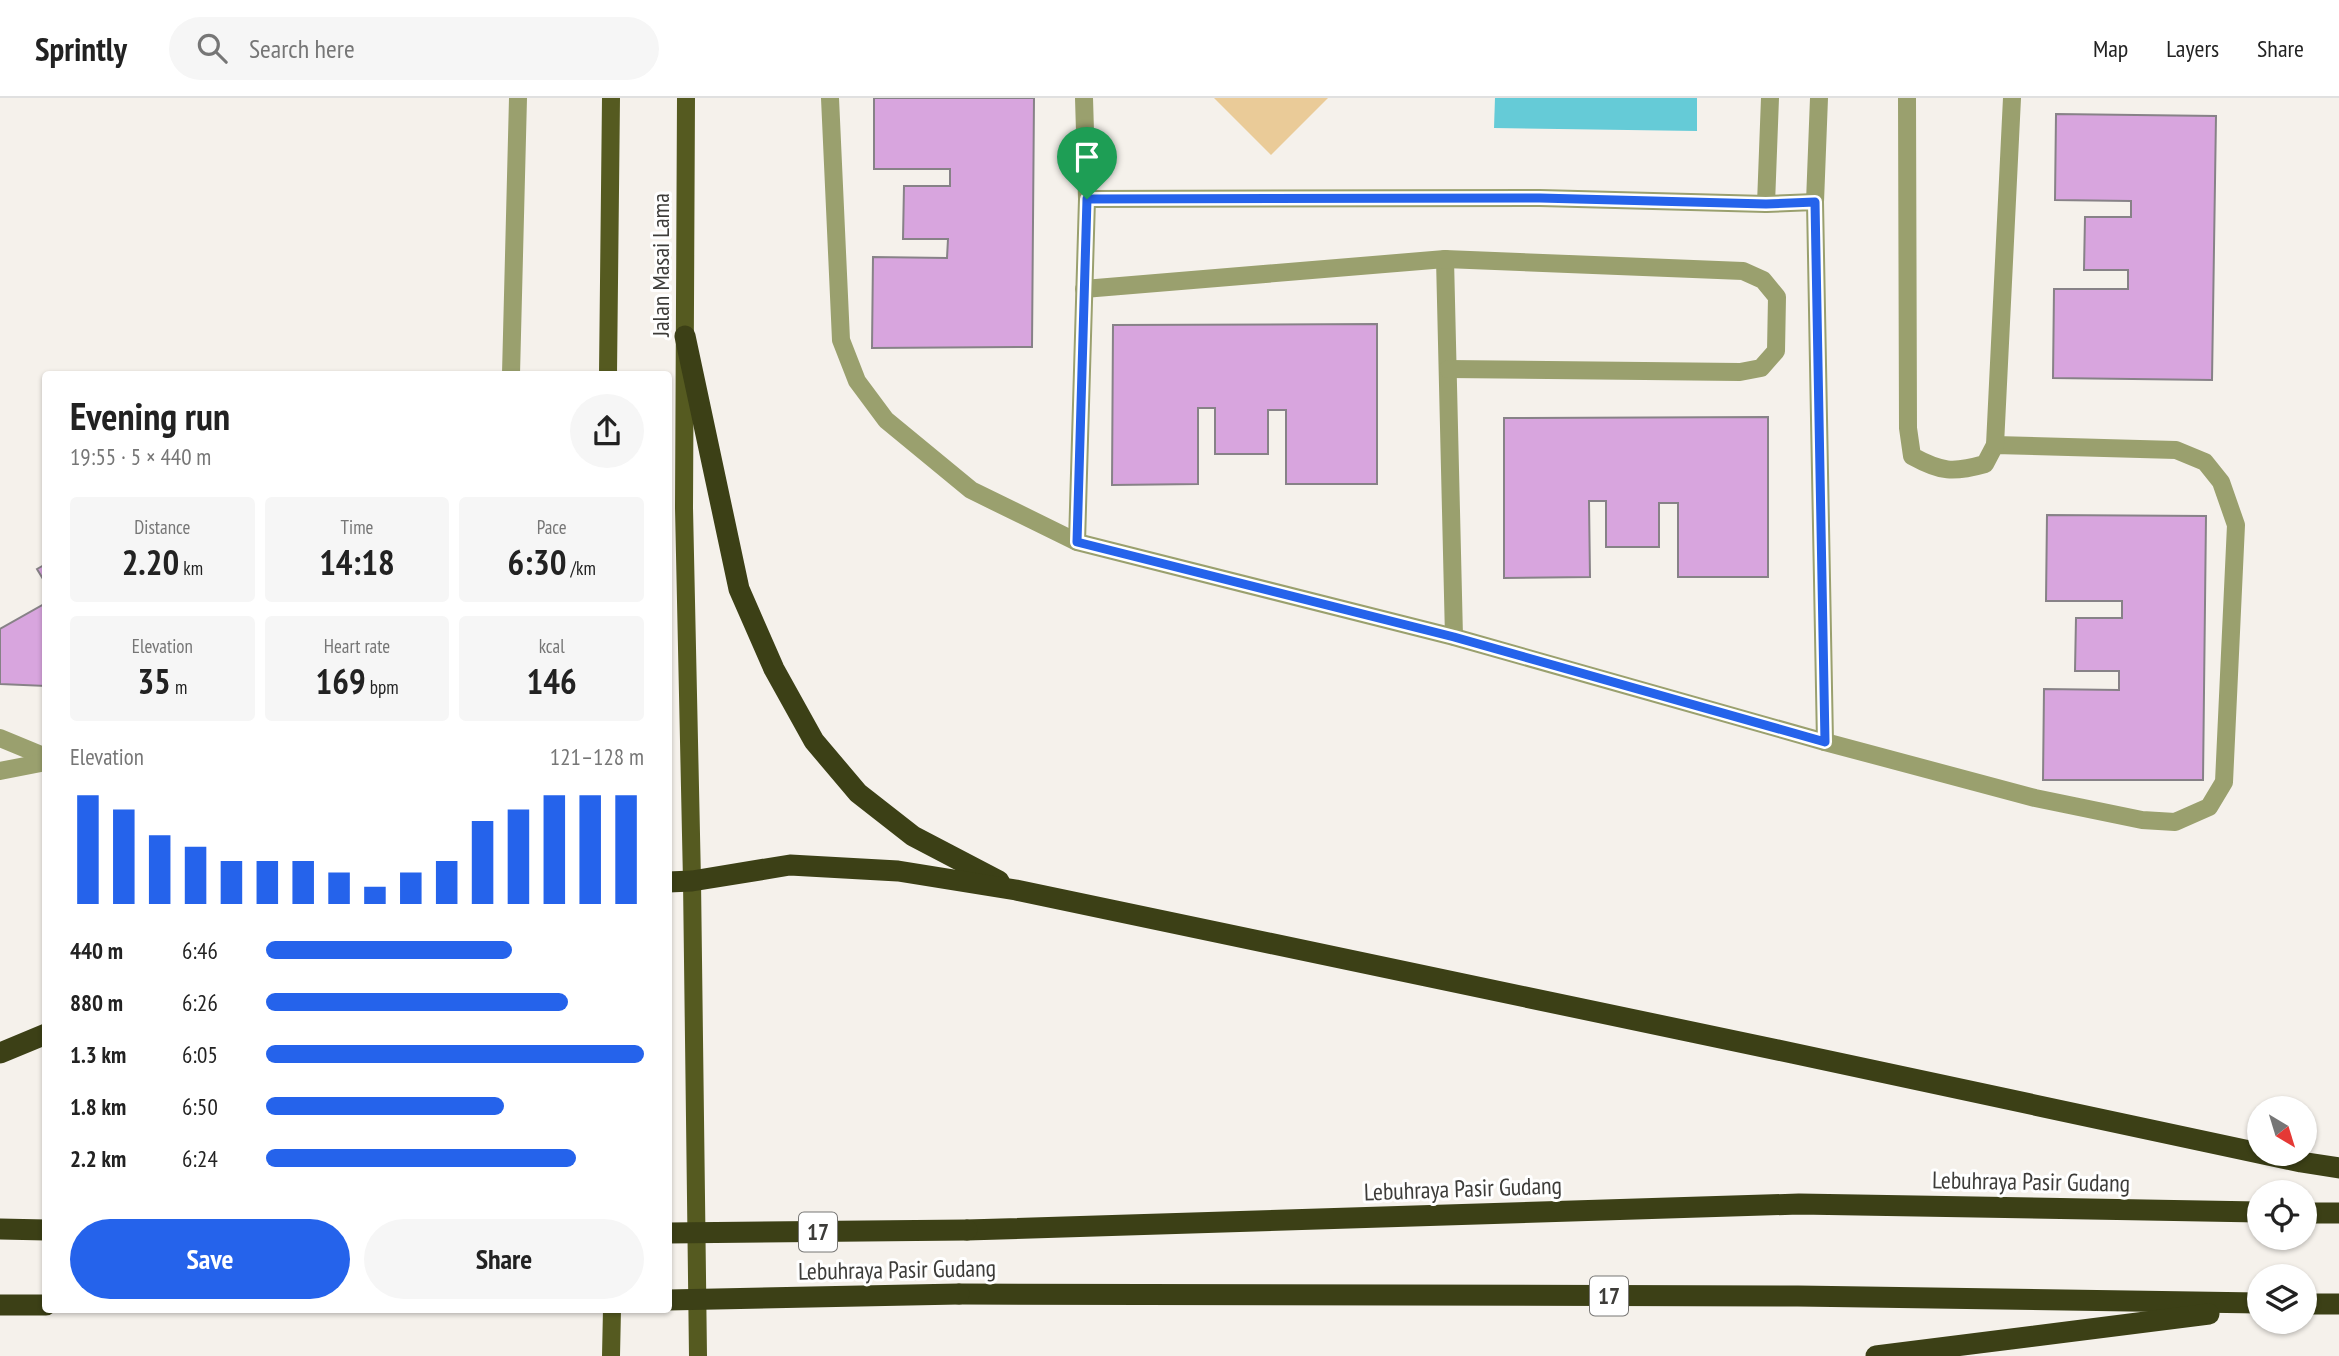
<!DOCTYPE html>
<meta charset="utf-8">
<style>
:root{--surface:#fff;--page:#f6f6f6;--text:#222;--muted:#767676;--line:#e0e0e0;--accent:#2563eb}
body{margin:0;font-family:"PT Sans Narrow",sans-serif;background:var(--page);color:var(--text);height:100vh;display:flex;flex-direction:column;font-size:26px;white-space:nowrap}
*{box-sizing:border-box;margin:0}
p{font-size:23px;color:var(--muted)}
.icon{flex:none;width:38px;height:38px;fill:none;stroke:currentColor;stroke-width:2;stroke-linecap:round;stroke-linejoin:round}
.map{position:relative;flex:1;overflow:hidden}
.sheet{position:absolute;left:42px;top:273px;width:630px;height:942px;display:flex;flex-direction:column;background:var(--surface);border-radius:7px;box-shadow:0 2px 5px #0004}
.sheet>*{flex:none}
.needle{width:46px;rotate:142deg}
.buttons{position:absolute;left:2247px;top:998px;display:grid;gap:14px}
.buttons a{display:grid;place-items:center;width:70px;height:70px;border-radius:50%;background:var(--surface);box-shadow:0 2px 5px #0004;font-size:35px}
.pin{position:absolute;display:grid;place-items:center;width:60px;height:60px;color:#fff;margin:-72px -30px;border-radius:50% 50% 50% 0;rotate:-45deg;box-shadow:0 0 7px #0007}
.pin .icon{rotate:45deg}
.round{display:grid;place-items:center;flex:none;width:74px;height:74px;border-radius:37px;background:var(--page)}
.head{display:flex;align-items:center;justify-content:space-between;height:119px;padding:0 28px}
h1{font-size:38px;font-weight:700;line-height:52px}
.figures{display:grid;grid-template-columns:repeat(3,1fr);gap:10px;height:119px;padding:7px 28px}
.figures div{display:grid;align-content:center;border-radius:7px;background:var(--page);text-align:center}
.figures b{font-size:35px;font-weight:700}
.figures small{font-size:19px;font-weight:400}
.figures p{font-size:19px}
.chart{height:196px;padding:14px 28px}
.chart p{display:flex;justify-content:space-between}
.chart svg{width:100%;height:126px;margin-top:7px;stroke:var(--accent);stroke-width:6}
.primary-button{display:flex;gap:14px;margin-top:auto;padding:14px 28px}
.primary-button a{flex:1;height:80px;border-radius:42px;background:var(--accent);color:#fff;font-size:28px;font-weight:700;line-height:80px;text-align:center}
.primary-button a+a{background:var(--page);color:var(--text)}
ul{padding:0 28px;list-style:none;font-size:23px}
li{display:grid;grid-template-columns:112px 84px 1fr;align-items:center;height:52px}
li i{height:18px;border-radius:9px;background:var(--accent)}
header{display:flex;align-items:center;gap:42px;box-sizing:border-box;height:98px;padding:0 35px;background:var(--surface);border-bottom:2px solid var(--line)}
header strong{font-size:33px}
nav{display:flex;gap:38px;margin-inline-start:auto;font-size:24px}
.search{width:490px;height:63px;background:var(--page);display:flex;align-items:center;gap:18px;box-sizing:border-box;padding:0 24px;border-radius:38px;color:var(--muted);font-size:26px}
.map>svg:first-child{display:block}
</style>
<header>
<strong>Sprintly</strong>
<div class="search"><svg class="icon" aria-label="search" viewBox="0 0 24 24"><circle cx="10" cy="10" r="6"/><path d="M15 15l6 6"/></svg>Search here</div>
<nav><a>Map</a><a>Layers</a><a>Share</a></nav>
</header>
<div class="map">
<svg width="2339" height="1258" viewBox="0 0 2339 1258">
<rect width="100%" height="100%" fill="#f5f1eb"/>
<!-- green -->
<path fill="#eacb98" d="M1214,0H1328L1271,57Z"/>
<!-- water -->
<path fill="#65cbd7" d="M1495,0H1697V33L1494,30Z"/>
<!-- building -->
<g fill="#d8a5de" stroke="#878287" stroke-width="2">
<path d="M874,0H1034L1032,249L872,250L873,159L947,160L948,141H903L904,88H950V71H874Z"/>
<path d="M2056,16L2216,18L2212,282L2053,280L2054,191H2128V172H2084L2085,119H2131V103L2055,102Z"/>
<path d="M1377,226V386H1286V312H1268V356H1215V310H1198V386L1112,387L1113,227Z"/>
<path d="M1768,319V479H1678V405H1659V449H1606V403H1589L1590,479L1504,480V320Z"/>
<path d="M2047,417L2206,418L2203,682H2043L2044,591L2119,592V573H2075L2076,520H2122V503H2046Z"/>
<path d="M46,466V486L37,471Z"/>
<path d="M46,505V588L0,586V531Z"/>
</g>
<g fill="none" stroke-linecap="round" stroke-linejoin="round">
<!-- minor -->
<g stroke="#9aa06e" stroke-width="18">
<path d="M830,0L841,242L857,283L886,322L971,392L1077,444L1454,539L1825,644L2035,700L2142,722L2175,724L2209,709L2224,684L2236,427L2221,384L2205,364L2176,352L1995,347L1985,366C1953,375 1941,374 1912,358L1908,330L1907,0"/>
<path d="M1819,0L1815,104L1825,644"/>
<path d="M1087,101L1540,100L1766,106L1815,104"/>
<path d="M1766,106L1770,0"/>
<path d="M1445,161L1454,539"/>
<path d="M1084,191L1445,161L1743,173L1763,182L1777,199L1776,253L1761,270L1740,274L1448,271"/>
<path d="M511,276L518,0"/>
<path d="M1995,347L2012,0"/>
<path d="M1077,444L1087,101L1084,0"/>
<path d="M0,640L46,659"/>
<path d="M0,673L46,664"/>
</g>
<!-- major -->
<g stroke="#555a20" stroke-width="18">
<path d="M686,0L684,410L692,783L698,1258"/>
<path d="M608,276L611,0"/>
<path d="M611,1258L612,1211"/>
</g>
<!-- highway -->
<g stroke="#3c4016" stroke-width="21">
<path d="M685,238L739,491L774,571L814,643L858,695L913,738L999,783"/>
<path d="M668,784L692,783L790,767L898,773L1016,792L1792,955L2301,1064L2339,1070"/>
<path d="M0,955L46,936"/>
<path d="M2305,1115H2339"/>
<path d="M0,1131L46,1132"/>
<path d="M967,1132L1799,1106L2259,1114"/>
<path d="M959,1196L1798,1198L2259,1205"/>
<path d="M2305,1206H2339"/>
<path d="M0,1207H46"/>
<path d="M1876,1258L2209,1216"/>
</g>
<!-- highway-bridge -->
<g stroke="#3c4016" stroke-width="21">
<path d="M668,1135L967,1132"/>
<path d="M668,1202L959,1196"/>
</g>
</g>
<g fill="none" stroke-linecap="round" stroke-linejoin="round">
<!-- route casing -->
<g stroke="#fff" stroke-width="14">
<path id="route" d="M1540,100L1766,106L1815,104L1825,644L1454,539L1077,444L1087,101Z"/>
</g>
<!-- route -->
<use href="#route" stroke="#2563eb" stroke-width="9"/>
</g>
<g text-anchor="middle" stroke-width="6" stroke-linejoin="round" paint-order="stroke">
<!-- shield labels -->
<g fill="#fff" stroke="#777674" stroke-width="2">
<rect x="799" y="1114.5" width="38" height="39" rx="5"/>
<rect x="1590" y="1178.5" width="38" height="39" rx="5"/>
</g>
<g font-size="23" font-weight="bold" fill="#3d3c39">
<text x="818" y="1142">17</text>
<text x="1609" y="1206">17</text>
</g>
<!-- street labels -->
<g font-size="24" fill="#3d3c39" stroke="#fff">
<text transform="translate(661 167) rotate(-90)" y="8">Jalan Masai Lama</text>
<text transform="translate(2031 1084) rotate(1)" y="8">Lebuhraya Pasir Gudang</text>
<text transform="translate(1463 1091) rotate(-2)" y="8">Lebuhraya Pasir Gudang</text>
<text transform="translate(897 1172) rotate(-1)" y="8">Lebuhraya Pasir Gudang</text>
</g>
</g>
</svg>
<div class="buttons">
<a><svg class="needle" viewBox="-14 -14 28 28"><path d="M0-13l5 13h-10z" fill="#e53935"/><path d="M0 13l5-13h-10z" fill="#767676"/></svg></a>
<a><svg class="icon" aria-label="locate" viewBox="0 0 24 24"><circle cx="12" cy="12" r="6"/><path d="M12 2v4M12 18v4M2 12h4M18 12h4"/></svg></a>
<a><svg class="icon" aria-label="layers" viewBox="0 0 24 24"><path d="M12 4l9 5-9 5-9-5zM3 14l9 5 9-5"/></svg></a>
</div>
<div class="pin" style="left:1087px;top:101px;background:#1e9e55"><svg class="icon" aria-label="arrive" viewBox="0 0 24 24"><path d="M6 21V4h12l-3 4 3 4H6"/></svg></div>
<section class="sheet">
<div class="head"><div><h1>Evening run</h1><p>19:55 · 5 × 440 m</p></div><a class="round"><svg class="icon" aria-label="share" viewBox="0 0 24 24"><path d="M12 15V3M7 8l5-5 5 5M5 13v7h14v-7"/></svg></a></div>
<div class="figures">
<div><p>Distance</p><b>2.20<small> km</small></b></div>
<div><p>Time</p><b>14:18</b></div>
<div><p>Pace</p><b>6:30<small> /km</small></b></div>
</div>
<div class="figures">
<div><p>Elevation</p><b>35<small> m</small></b></div>
<div><p>Heart rate</p><b>169<small> bpm</small></b></div>
<div><p>kcal</p><b>146</b></div>
</div>
<div class="chart"><p><span>Elevation</span>121–128 m</p>
<svg viewBox="0 0 160 44" preserveAspectRatio="none"><path d="M5 44V6M15 44V11M25 44V20M35 44V24M45 44V29M55 44V29M65 44V29M75 44V33M85 44V38M95 44V33M105 44V29M115 44V15M125 44V11M135 44V6M145 44V6M155 44V6"/></svg>
</div>
<ul>
<li><b>440 m</b>6:46<i style="width:65%"></i></li>
<li><b>880 m</b>6:26<i style="width:80%"></i></li>
<li><b>1.3 km</b>6:05<i style="width:100%"></i></li>
<li><b>1.8 km</b>6:50<i style="width:63%"></i></li>
<li><b>2.2 km</b>6:24<i style="width:82%"></i></li>
</ul>
<div class="primary-button"><a>Save</a><a>Share</a></div>
</section>
</div>
